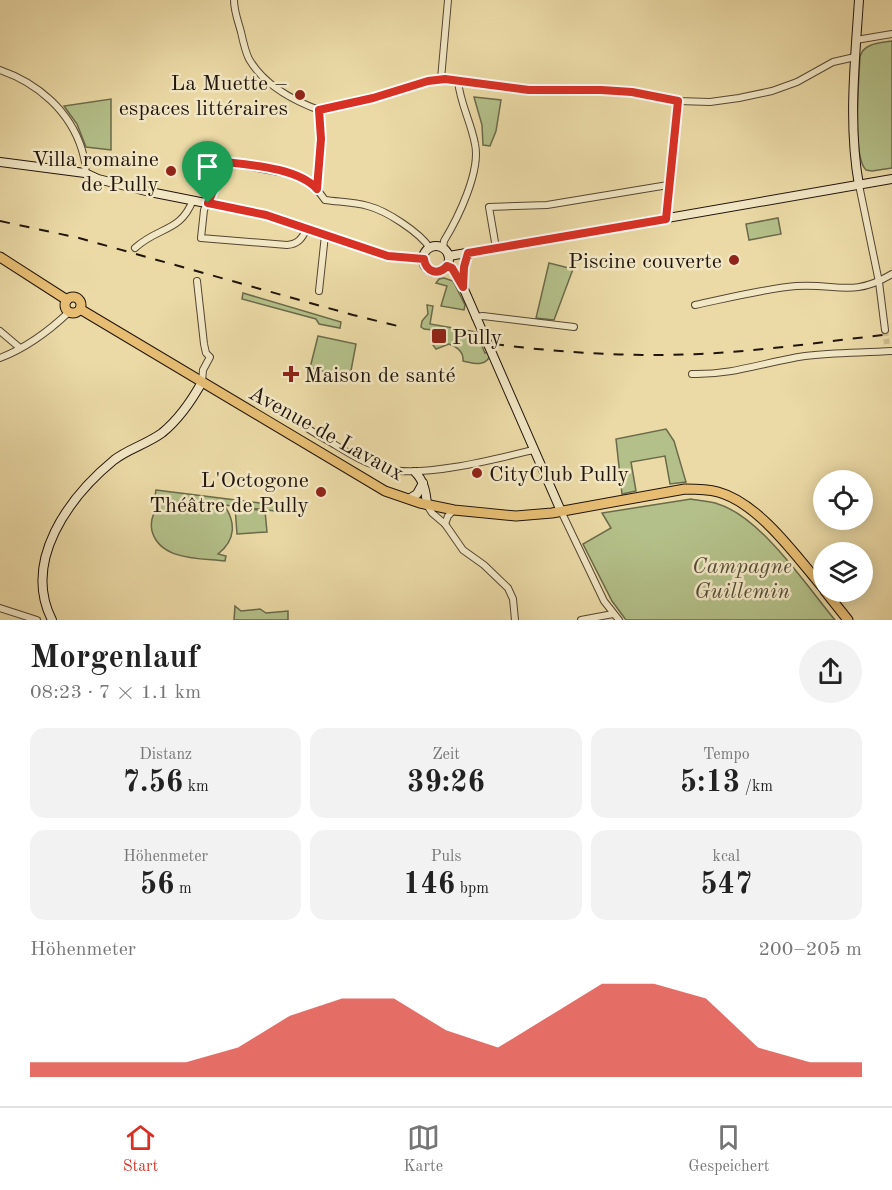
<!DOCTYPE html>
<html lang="de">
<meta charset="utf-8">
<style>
:root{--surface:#fff;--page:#f2f2f2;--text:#222;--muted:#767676;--line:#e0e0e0;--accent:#d93025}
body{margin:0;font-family:"Old Standard TT",serif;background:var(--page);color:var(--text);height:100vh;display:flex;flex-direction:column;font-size:22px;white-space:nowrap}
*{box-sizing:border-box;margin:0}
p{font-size:20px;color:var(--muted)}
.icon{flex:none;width:33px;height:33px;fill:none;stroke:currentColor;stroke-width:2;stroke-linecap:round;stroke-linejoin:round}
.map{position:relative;height:620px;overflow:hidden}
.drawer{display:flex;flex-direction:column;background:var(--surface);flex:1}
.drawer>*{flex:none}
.tools{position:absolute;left:813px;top:470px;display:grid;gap:12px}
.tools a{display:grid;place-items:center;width:60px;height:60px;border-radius:50%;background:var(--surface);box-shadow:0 3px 15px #0003;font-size:30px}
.pin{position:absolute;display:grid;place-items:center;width:51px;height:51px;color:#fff;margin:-62px -26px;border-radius:50% 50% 50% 0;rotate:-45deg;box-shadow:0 0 6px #0007}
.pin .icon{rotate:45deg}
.round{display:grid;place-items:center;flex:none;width:63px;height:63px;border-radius:32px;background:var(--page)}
.headline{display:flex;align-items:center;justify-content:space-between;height:102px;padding:0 30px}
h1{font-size:33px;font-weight:600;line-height:45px}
.metrics{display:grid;grid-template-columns:repeat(3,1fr);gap:9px;height:102px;padding:6px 30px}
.metrics div{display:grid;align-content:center;border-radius:15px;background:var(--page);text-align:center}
.metrics b{font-size:30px;font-weight:600}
.metrics small{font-size:16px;font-weight:400}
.metrics p{font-size:16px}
.chart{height:168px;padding:12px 30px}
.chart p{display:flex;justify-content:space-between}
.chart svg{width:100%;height:108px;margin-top:6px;fill:var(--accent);opacity:.7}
.tab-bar{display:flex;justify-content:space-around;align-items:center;height:84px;border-top:2px solid var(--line);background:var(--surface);font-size:16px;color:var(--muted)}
.tab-bar a{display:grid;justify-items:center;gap:3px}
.tab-bar .active{color:var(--accent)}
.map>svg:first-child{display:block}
</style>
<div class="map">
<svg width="892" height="620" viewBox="0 0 892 620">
<rect width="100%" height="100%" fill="#ebdaa6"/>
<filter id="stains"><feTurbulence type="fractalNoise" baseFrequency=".00333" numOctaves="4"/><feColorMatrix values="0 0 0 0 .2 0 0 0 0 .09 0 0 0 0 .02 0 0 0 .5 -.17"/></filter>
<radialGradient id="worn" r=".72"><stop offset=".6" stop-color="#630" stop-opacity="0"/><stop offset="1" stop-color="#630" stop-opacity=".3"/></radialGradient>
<!-- green -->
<g fill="#b4c089" stroke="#6a6a4a" stroke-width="1.5">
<path d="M892,41V168L872,171L866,170C852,157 859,79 860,57C863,43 880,43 892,41Z"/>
<path d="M474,97L501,100L496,131L490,146L483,145L482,125Z"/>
<path d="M111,99V150L86,147L77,124L64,106Z"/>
<path d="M778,218L781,234L749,240L746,224Z"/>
<path d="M549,263L573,269L554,320L536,318Z"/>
<path d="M444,278L453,281L465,305L464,310L441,306L447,286L436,283L439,279Z"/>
<path d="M243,293L341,322L340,328L319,324L316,319L242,299Z"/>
<path d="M427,305L433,306L430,324L476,332L485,353L488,352L489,358C482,367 473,363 463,361C464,352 457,347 449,344L436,349L433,345L437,339V333L433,330L424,329L421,327L422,321L428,314Z"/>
<path d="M318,336L356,344L350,376L337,375L310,368Z"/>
<path d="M666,429L674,441L686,482L670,484L665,456L631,462L636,491L622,494L616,439Z"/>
<path d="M156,490L283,506V512L224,505C236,522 236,540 218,554L226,556L225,561C201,558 160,561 152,531C149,517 156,507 166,499L155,496Z"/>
<path d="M691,499C699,501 710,501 718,504C761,517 806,585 835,620H626L612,601L583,544L611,528L602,513Z"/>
<path d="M235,507L265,511L267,532L237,534Z"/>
<path d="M235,606L241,611L260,609L266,613L288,611V620H234Z"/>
</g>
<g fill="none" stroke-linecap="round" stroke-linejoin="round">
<!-- street-tunnel -->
<path stroke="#cdbc8f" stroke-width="6" stroke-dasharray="6 3" stroke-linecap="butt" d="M885,330L887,344"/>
<!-- street casing -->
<g stroke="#544632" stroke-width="8">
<g id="street">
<path d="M234,0C234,11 238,21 241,32C243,41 245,51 249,59C264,85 292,100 319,110"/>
<path d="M856,40L892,34"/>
<path d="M0,70C38,83 70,111 82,150C84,158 87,165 85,173"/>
<path d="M441,79L448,0"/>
<path d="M319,110L373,98L428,81L445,79L529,90H601L631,92L678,101L710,102L739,98L772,91L797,82L833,62L855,57"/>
<path d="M859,185L879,282L885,330"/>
<path d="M317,188L321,139L319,110"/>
<path d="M666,219L678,101"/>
<path d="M307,228C302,239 298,244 287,245L201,238L204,210L225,162L295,175L313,184L325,200C339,202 354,202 368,206C387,211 419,232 430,248"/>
<path d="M135,248C159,226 180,233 193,200"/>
<path d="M443,248L444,241C458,218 481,171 475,144C471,122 460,103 458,81"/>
<path d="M496,248L489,207L547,205L668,185"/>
<path d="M197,281L204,344L206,353L210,357L203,370L202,382"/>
<path d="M319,291L325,235"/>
<path d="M695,305C728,298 763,289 796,286C837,283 852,298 892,274"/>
<path d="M475,317L483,316L574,327"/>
<path d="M0,331L20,348"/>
<path d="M0,358C26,348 49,331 69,312"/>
<path d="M692,374C734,375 764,362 805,356C834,352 863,353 892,351"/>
<path d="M287,411C300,425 316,434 332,443C350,454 367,465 387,469C423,478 496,459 533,450"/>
<path d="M427,505L432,513L445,524L463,550L484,565L508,588L513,599L515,620"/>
<path d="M561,511L604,601L619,620"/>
<path d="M445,524L448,516L454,510"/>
<path d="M0,608L37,620"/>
<path d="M581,620L613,614"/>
</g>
</g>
<!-- secondary casing -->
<g stroke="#21140b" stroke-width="10">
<g id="secondary">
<path d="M0,162L85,173L98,179L150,192L266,215L388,256L424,259"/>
<path d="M859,185C848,124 855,61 859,0"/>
<circle cx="436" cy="259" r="13"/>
<path d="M449,256L892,179"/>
<path d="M448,266L452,269L463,287L561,511"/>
<path d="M463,287L464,267L468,253"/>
<path d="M415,472C424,481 426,492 427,505"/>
<path d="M409,499L417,494L423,483"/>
<path d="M52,620C22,561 69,497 114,460C128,449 147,444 162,433C178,420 192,400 202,382"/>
</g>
</g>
<!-- primary casing -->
<g stroke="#21140b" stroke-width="11">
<g id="primary">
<path d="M0,257L67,300"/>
<circle cx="73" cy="305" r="8"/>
<path d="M80,309L385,491L420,503L454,510L516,516L552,513L685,489C696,489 707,489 718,492C759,503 797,557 824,589"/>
<path d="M825,591L848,620"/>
</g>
</g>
<!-- street -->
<use href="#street" stroke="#f2e7c5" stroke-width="6"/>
<!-- secondary -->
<use href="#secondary" stroke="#f2e7c5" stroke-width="8"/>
<!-- primary -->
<use href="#primary" stroke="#e6bd73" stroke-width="9"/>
<!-- rail -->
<g stroke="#21140b" stroke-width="2" stroke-dasharray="10 10" stroke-linecap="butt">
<path d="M0,221L79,238L353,315L402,327"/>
<path d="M494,344C563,353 631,357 700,354C764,351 828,341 892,334"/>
</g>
</g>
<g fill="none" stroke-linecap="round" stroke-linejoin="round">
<!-- route casing -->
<g stroke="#fff" stroke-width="12">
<path id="route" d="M445,79L529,90H601L632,92L678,101L666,219L468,253L464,267L463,287L452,268L447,266C438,276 426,272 424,259L388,256L266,215L208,203L225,162C251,165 298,168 317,189L321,139L319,110L373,98L428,81Z"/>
</g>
<!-- route -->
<use href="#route" stroke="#d93025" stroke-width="8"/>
</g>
<!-- markers -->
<g fill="#8f2418" stroke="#f2e7c5" stroke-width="2">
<circle cx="300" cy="95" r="6"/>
<circle cx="171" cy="171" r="6"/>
<circle cx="734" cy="260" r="6"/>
<rect x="431" y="328" width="16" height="16" rx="3"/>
<path d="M288 365h6v6h6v6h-6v6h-6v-6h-6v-6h6z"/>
<circle cx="477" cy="473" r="6"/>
<circle cx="321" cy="492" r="6"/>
</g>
<g text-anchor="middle" stroke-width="5" stroke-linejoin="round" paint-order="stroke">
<!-- poi labels -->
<g font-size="22" fill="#21140b" stroke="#f2e7c5" text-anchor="end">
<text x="288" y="90">La Muette –<tspan x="288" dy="25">espaces littéraires</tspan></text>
<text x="159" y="166">Villa romaine<tspan x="159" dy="25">de Pully</tspan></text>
<text x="722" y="268">Piscine couverte</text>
<text x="452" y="344" text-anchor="start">Pully</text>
<text x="304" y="382" text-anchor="start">Maison de santé</text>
<text x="489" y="481" text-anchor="start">CityClub Pully</text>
<text x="309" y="487">L'Octogone<tspan x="309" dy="25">Théâtre de Pully</tspan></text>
</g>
<!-- street labels -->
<g font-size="22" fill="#21140b" stroke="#f2e7c5">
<text transform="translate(327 432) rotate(29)" y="8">Avenue de Lavaux</text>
</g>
<!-- park labels -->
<g font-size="22" font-style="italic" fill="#545037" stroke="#f2e7c5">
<text x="742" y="573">Campagne<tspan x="742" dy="25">Guillemin</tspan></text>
</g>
</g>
<rect width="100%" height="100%" filter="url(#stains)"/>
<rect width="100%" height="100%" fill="url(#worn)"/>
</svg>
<div class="tools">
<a><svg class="icon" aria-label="locate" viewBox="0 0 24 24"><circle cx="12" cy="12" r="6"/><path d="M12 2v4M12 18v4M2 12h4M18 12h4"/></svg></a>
<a><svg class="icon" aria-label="layers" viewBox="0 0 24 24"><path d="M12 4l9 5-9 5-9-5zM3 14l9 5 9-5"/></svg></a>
</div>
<div class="pin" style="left:208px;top:203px;background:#1e9e55"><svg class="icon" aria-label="arrive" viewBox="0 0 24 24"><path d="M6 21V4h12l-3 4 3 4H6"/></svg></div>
</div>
<section class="drawer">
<div class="headline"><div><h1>Morgenlauf</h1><p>08:23 · 7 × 1.1 km</p></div><a class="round"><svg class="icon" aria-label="share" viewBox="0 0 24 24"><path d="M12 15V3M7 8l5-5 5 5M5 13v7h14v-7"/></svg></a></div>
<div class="metrics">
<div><p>Distanz</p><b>7.56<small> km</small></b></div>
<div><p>Zeit</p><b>39:26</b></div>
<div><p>Tempo</p><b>5:13<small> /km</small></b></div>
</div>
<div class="metrics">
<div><p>Höhenmeter</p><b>56<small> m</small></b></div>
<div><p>Puls</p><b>146<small> bpm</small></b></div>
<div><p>kcal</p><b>547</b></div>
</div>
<div class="chart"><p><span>Höhenmeter</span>200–205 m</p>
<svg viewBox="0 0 160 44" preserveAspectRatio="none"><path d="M0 44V38L10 38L20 38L30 38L40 32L50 19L60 12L70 12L80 25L90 32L100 19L110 6L120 6L130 12L140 32L150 38L160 38V44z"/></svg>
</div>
</section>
<nav class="tab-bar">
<a class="active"><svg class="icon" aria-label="home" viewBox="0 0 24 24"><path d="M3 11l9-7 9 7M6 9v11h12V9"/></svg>Start</a>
<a><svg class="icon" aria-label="map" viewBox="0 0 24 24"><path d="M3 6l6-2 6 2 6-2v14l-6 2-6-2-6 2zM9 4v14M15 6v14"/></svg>Karte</a>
<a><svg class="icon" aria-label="saved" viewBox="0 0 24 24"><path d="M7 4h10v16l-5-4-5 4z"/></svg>Gespeichert</a>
</nav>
